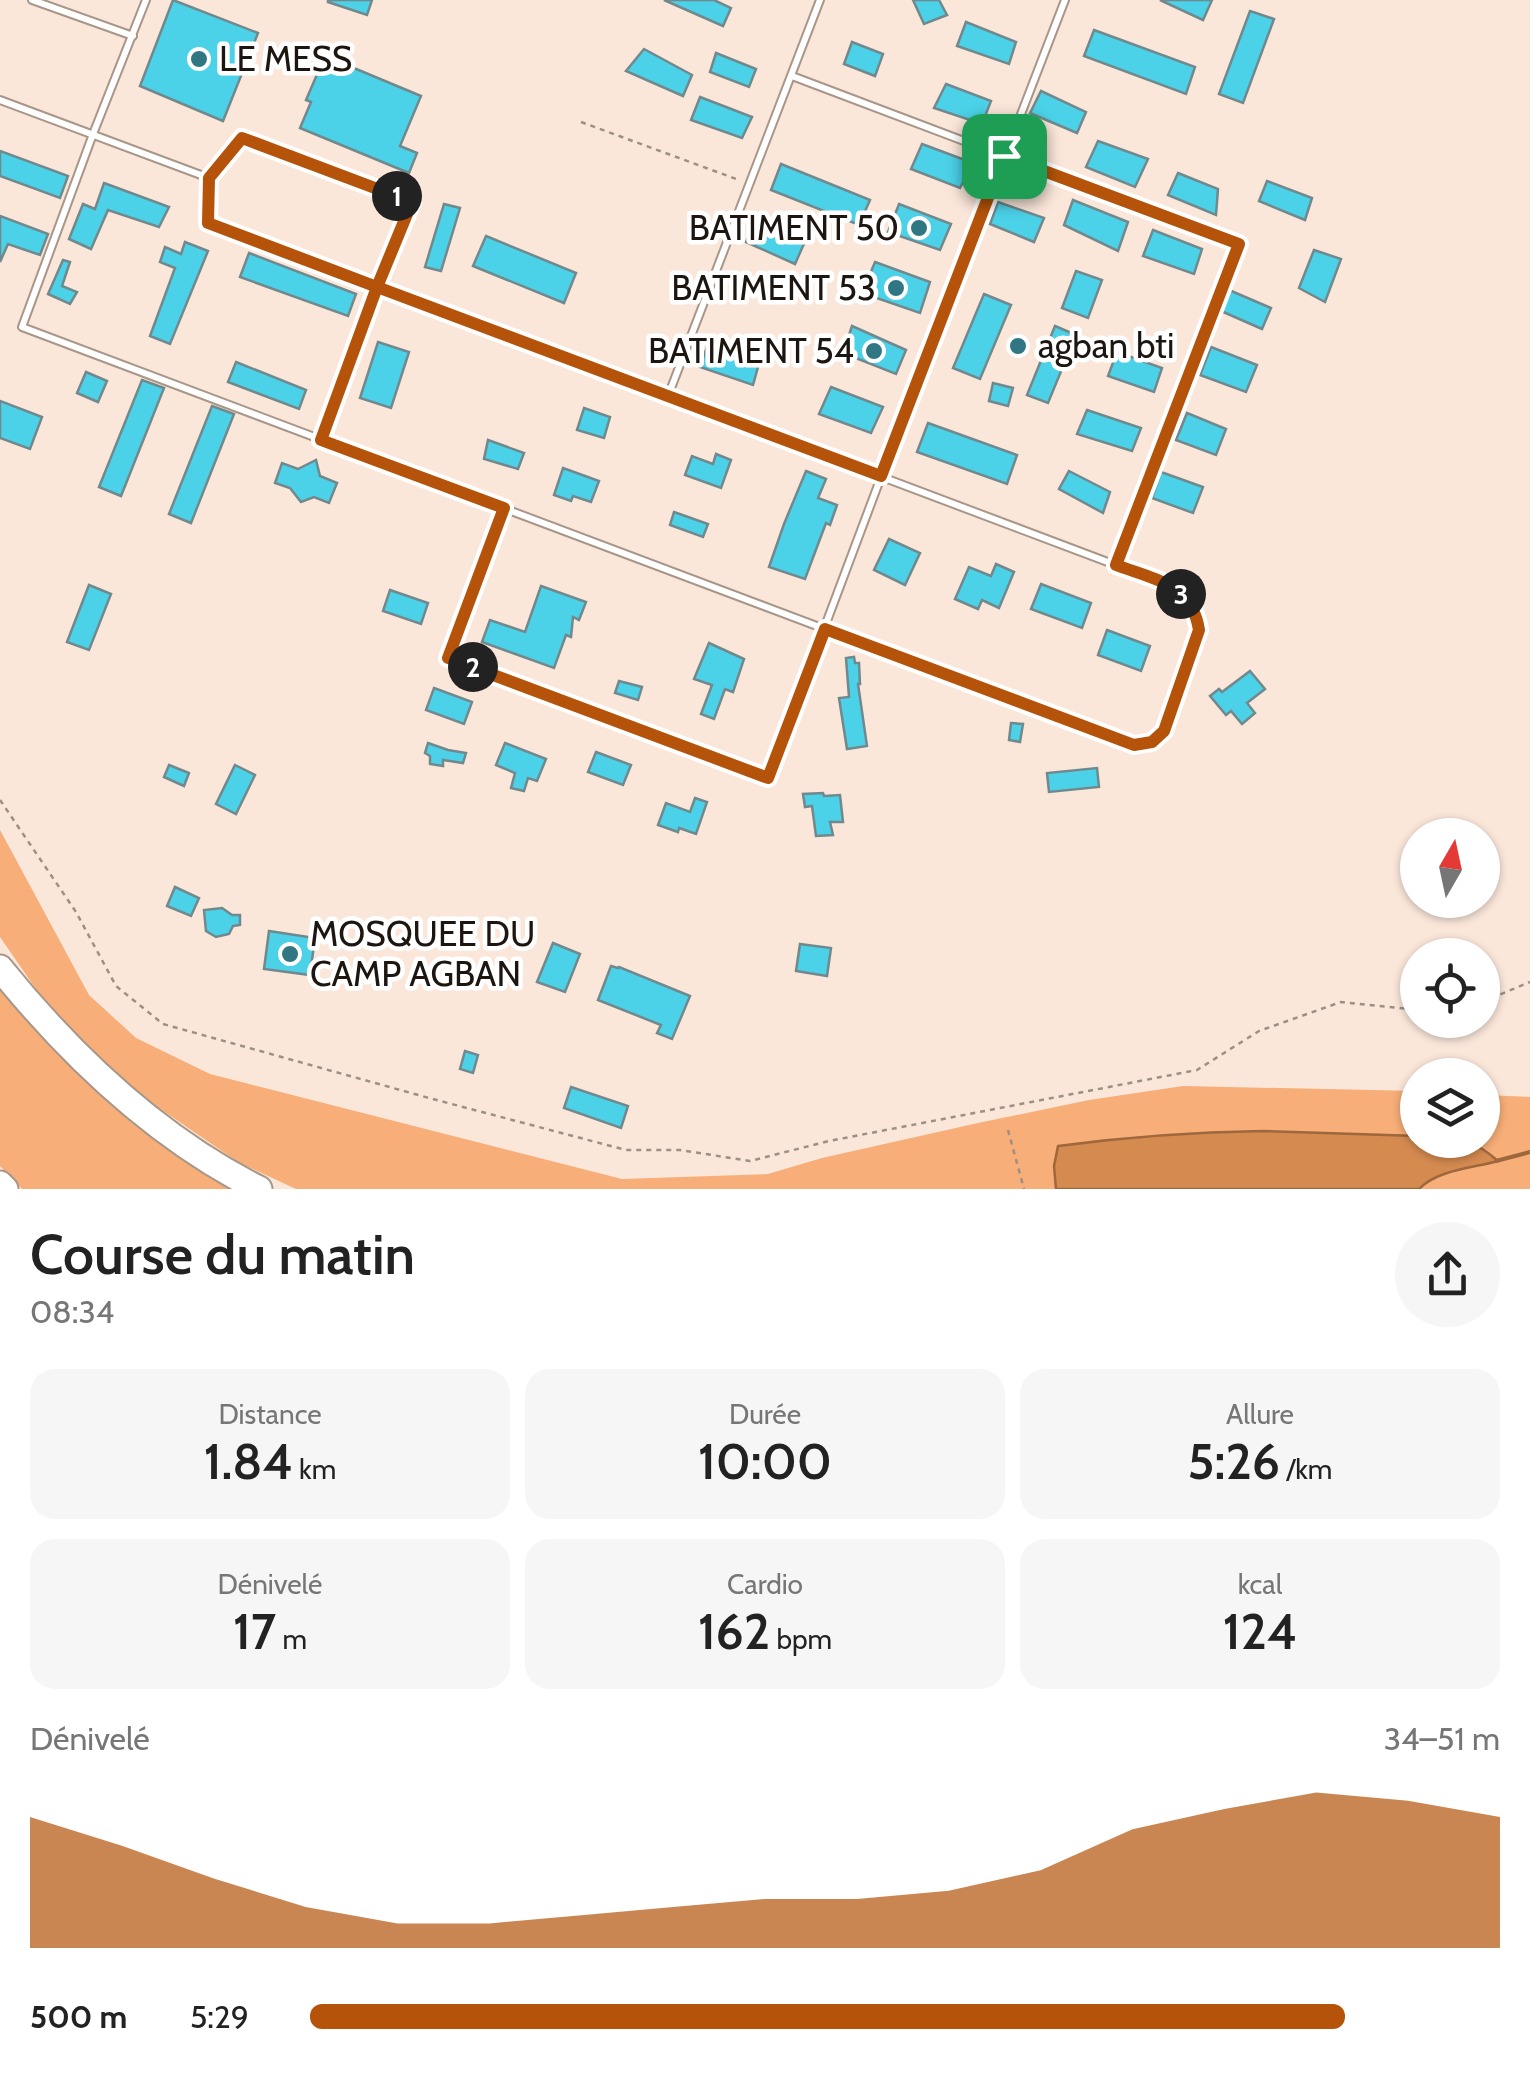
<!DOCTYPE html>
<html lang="fr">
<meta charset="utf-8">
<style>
:root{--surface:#fff;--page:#f6f6f6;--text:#222;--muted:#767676;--accent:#b45309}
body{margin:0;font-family:Cabin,sans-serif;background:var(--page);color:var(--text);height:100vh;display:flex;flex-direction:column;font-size:38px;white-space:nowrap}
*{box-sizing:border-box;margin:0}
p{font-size:32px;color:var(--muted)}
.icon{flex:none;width:55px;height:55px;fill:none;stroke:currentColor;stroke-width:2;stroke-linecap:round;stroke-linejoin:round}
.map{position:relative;height:1189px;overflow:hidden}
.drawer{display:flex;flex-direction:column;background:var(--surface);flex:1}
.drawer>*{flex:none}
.needle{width:65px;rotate:9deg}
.tools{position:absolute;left:1400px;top:818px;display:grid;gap:20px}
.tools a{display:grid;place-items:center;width:100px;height:100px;border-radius:50%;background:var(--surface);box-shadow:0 2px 8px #0004;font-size:50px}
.pin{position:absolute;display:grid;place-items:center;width:85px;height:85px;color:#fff;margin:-42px;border-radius:20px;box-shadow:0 5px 15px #0006}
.km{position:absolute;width:50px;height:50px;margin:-25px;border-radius:50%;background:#222;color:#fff;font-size:28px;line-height:50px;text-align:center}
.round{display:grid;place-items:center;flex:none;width:105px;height:105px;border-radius:52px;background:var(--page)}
.summary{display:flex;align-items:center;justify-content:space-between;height:170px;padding:0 30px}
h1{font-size:55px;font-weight:600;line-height:75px}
.metrics{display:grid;grid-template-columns:repeat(3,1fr);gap:15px;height:170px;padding:10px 30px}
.metrics div{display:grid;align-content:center;border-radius:25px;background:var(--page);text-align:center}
.metrics b{font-size:50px;font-weight:600}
.metrics small{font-size:28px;font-weight:400}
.metrics p{font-size:28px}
.chart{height:280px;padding:20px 30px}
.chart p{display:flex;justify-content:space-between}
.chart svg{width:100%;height:180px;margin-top:10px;fill:var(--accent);opacity:.7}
ul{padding:0 30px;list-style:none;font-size:32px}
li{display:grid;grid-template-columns:160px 120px 1fr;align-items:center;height:75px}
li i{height:25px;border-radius:12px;background:var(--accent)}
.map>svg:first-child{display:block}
</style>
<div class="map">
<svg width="1530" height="1189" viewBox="0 0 1530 1189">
<rect width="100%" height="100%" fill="#fbe7da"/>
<!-- green -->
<g fill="#f7ae78">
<path d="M0,830L89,995L136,1038L210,1074L622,1179L768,1174L822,1158L978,1123L1089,1100L1183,1086L1417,1091L1418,1140H1482L1483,1095L1530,1097V1189H296L238,1162L137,1093L92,1054L47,1005L0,937Z"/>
<path d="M0,973L238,1189H22L0,1166Z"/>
</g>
<!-- water -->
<path fill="#d58a50" stroke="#9e673d" stroke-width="2.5" d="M1262,1131L1417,1136L1418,1140C1454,1140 1469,1135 1498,1161C1473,1168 1437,1170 1419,1189H1056L1054,1166L1058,1146C1126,1137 1193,1132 1262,1131Z"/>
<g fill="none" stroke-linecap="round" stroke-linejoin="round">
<!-- stream -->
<path stroke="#9e673d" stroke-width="4" d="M1496,1161L1530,1152"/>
</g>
<!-- building -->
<g fill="#4bd2e8" stroke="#71898d" stroke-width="2.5">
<path d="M173,0L258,33L223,121L140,86Z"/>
<path d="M328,0H372L367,15L328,2Z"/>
<path d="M664,0H714L731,8L723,26Z"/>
<path d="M913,0H939L947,15L924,24Z"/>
<path d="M1160,0H1212L1203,20Z"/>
<path d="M1250,11L1274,19L1243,103L1219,94Z"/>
<path d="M966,22L1016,42L1009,64L957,46Z"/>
<path d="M1094,30L1195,67L1186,94L1084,56Z"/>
<path d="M852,42L883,54L875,76L844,64Z"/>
<path d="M644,49L692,75L683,96L626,71Z"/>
<path d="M716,53L756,69L749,87L710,72Z"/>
<path d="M325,56L421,96L400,146L417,153L409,173L300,128L311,102L306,100Z"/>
<path d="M946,84L991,101L982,124L934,108Z"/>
<path d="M1041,91L1086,112L1077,133L1030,113Z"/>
<path d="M700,97L752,117L742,138L691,120Z"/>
<path d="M1098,141L1148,159L1135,187L1086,167Z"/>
<path d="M922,144L973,163L960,188L911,169Z"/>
<path d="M0,151L68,176L60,198L0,176Z"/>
<path d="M781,164L870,200L859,225L771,190Z"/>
<path d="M1178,173L1218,189L1216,215L1168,195Z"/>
<path d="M1267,181L1312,198L1305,220L1259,201Z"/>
<path d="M104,183L169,207L159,227L108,210L91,249L69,239L83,204L95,209Z"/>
<path d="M1073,200L1128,222L1118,251L1064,225Z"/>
<path d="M998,202L1044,218L1034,242L990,224Z"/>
<path d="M444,204L460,208L441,271L425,267Z"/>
<path d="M899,204L951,224L940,250L888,232Z"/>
<path d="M0,216L48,234L40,255L8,244L0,262Z"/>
<path d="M755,219L807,237L795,264L746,242Z"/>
<path d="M1153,230L1202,249L1194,274L1143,256Z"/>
<path d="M486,236L576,273L564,303L473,266Z"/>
<path d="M185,242L208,251L170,344L150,336L175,268L160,262L165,247L181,254Z"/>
<path d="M1314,250L1341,259L1325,302L1299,288Z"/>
<path d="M249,253L356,294L348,316L240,277Z"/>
<path d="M63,260L70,262L62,286L77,292L70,304L48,294Z"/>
<path d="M875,262L930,282L920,313L862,293Z"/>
<path d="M1076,271L1102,280L1088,318L1062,308Z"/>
<path d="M1229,290L1271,308L1262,329L1221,311Z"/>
<path d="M984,294L1011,305L980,379L953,368Z"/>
<path d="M852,326L906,350L896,374L843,353Z"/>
<path d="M1055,326L1076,335L1048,403L1027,395Z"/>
<path d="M709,341L760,360L753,385L700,367Z"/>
<path d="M378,342L409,352L391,408L360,398Z"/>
<path d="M1211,347L1257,365L1246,392L1200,375Z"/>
<path d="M1117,352L1162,368L1154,392L1108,376Z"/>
<path d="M236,362L306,390L299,409L228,382Z"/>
<path d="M86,372L107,381L98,402L77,393Z"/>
<path d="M142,380L164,388L121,496L99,487Z"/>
<path d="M993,383L1013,388L1008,406L989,401Z"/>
<path d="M831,387L883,407L871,433L819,414Z"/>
<path d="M0,401L42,417L30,449L0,438Z"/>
<path d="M212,406L234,414L191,523L169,514Z"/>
<path d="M584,408L610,417L604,438L577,430Z"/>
<path d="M1087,410L1141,428L1132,451L1077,434Z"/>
<path d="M1187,413L1226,429L1216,455L1176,440Z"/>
<path d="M928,423L1017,455L1007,484L917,452Z"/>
<path d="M488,440L524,453L518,469L484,459Z"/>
<path d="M716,454L731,460L721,488L685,475L692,456L713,464Z"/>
<path d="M316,460L320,476L337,483L329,503L314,497L301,502L290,488L275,483L282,463L298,469Z"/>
<path d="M563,468L599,481L591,502L573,496L571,501L554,495Z"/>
<path d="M806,471L826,479L818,498L837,505L830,525L826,523L805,579L769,567L784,524Z"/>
<path d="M1069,471L1110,492L1103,513L1059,489Z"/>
<path d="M1161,472L1203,487L1193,513L1152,498Z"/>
<path d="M674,512L708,524L703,537L670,525Z"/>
<path d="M889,539L920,553L905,585L874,570Z"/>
<path d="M996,564L1014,572L999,608L982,600L978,609L955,599L969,567L991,576Z"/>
<path d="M1041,584L1091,603L1082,628L1031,609Z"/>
<path d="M89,585L111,594L89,650L67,642Z"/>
<path d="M541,586L586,602L579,620L573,617L571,637L566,635L554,668L482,642L490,620L525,632Z"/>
<path d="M390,590L428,603L421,624L383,611Z"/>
<path d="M1107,630L1150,646L1141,671L1098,655Z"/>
<path d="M709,643L744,659L733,692L725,689L714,719L701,714L712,685L694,679Z"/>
<path d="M854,657L855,663H859L860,684H858L867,746L847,749L839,698L849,697L846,658Z"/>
<path d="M1250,671L1265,689L1247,703L1255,713L1242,724L1231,711L1226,715L1210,696L1219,689L1222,692Z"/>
<path d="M619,681L642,687L638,700L615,693Z"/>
<path d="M434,688L472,702L464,724L426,710Z"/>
<path d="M1011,723L1023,724L1020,742L1009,740Z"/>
<path d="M428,743L448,750L466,753L463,763L443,760V766L430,764V756L425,753Z"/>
<path d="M505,743L546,759L537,781L528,778L524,791L511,788L515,773L496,765Z"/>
<path d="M596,752L631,765L623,785L588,772Z"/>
<path d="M169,765L189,773L184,786L164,777Z"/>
<path d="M235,765L255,775L236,814L216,804Z"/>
<path d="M1097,768L1099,787L1049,792L1047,773Z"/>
<path d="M823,793L824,796L840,795L843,822H830L833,835L816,836L812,806L805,807L803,794Z"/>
<path d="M695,798L707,802L696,834L679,828L678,832L658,825L666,803L690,812Z"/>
<path d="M175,887L199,898L191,916L167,906Z"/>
<path d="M222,908L232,915H240V925L233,926L229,934L216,937L206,931L204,910Z"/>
<path d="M269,931L315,938L310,975L264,969Z"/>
<path d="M553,943L580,954L565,992L537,982Z"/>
<path d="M800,944L831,948L827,976L796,971Z"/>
<path d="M611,966L618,968L619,967L690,996L672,1039L657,1033L661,1025L598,1000Z"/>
<path d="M465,1051L478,1055L473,1073L460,1069Z"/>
<path d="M571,1087L628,1106L621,1128L564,1108Z"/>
</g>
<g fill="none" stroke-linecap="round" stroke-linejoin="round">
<!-- service casing -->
<g stroke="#a89689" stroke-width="10">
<g id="service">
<path d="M32,0L133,36"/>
<path d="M792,76L1239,245L1116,565"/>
<path d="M0,100L209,178L208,223L1174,587C1188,600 1196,610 1199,630L1164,731L1152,743L1133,745L22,327L93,134L146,0"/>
<path d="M209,178L242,138L412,202L377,287L321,440"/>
<path d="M668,396L820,0"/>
<path d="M505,509L448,658L768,778L881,477L1065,0"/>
</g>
</g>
<!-- motorway casing -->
<g stroke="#a89689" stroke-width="29">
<g id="motorway">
<path d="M0,968C71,1056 157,1138 259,1189"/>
<path d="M0,1184L5,1189"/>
</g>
</g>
<!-- path -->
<g stroke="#9e8f85" stroke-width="2.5" stroke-dasharray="5 5" stroke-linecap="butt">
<path d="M581,122L739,180"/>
<path d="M0,800L76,912L116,986L163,1024L429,1098L626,1150H680L750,1161L829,1141L1197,1070L1259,1031L1341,1002L1418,1010"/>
<path d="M1482,1002L1530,982"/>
<path d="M1008,1130L1024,1189"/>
</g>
<!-- service -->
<use href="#service" stroke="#fff" stroke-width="6"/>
<!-- motorway -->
<use href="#motorway" stroke="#fff" stroke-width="25"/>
</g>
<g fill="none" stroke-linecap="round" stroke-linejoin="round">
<!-- route casing -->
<g stroke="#fff" stroke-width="20">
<path id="route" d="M1004,156L881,476L377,287L412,202L242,138L209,178L208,223L377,287L321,440L504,508L448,658L768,778L825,629L1134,745L1152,742L1164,731L1199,630C1192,584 1153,579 1116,565L1239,244L1004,156"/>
</g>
<!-- route -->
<use href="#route" stroke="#b45309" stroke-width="12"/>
</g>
<!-- markers -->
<g fill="#317783" stroke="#fff" stroke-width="4">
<circle cx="199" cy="59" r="10"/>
<circle cx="919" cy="228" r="10"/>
<circle cx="896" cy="288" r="10"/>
<circle cx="1018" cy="346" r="10"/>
<circle cx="874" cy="351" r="10"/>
<circle cx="290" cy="954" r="10"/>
</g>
<g text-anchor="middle" stroke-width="9" stroke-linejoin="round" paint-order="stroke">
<!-- poi labels -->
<g font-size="35" fill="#1c1510" stroke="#fff" text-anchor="start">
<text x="219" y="71">LE MESS</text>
<text x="899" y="240" text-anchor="end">BATIMENT 50</text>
<text x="876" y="300" text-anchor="end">BATIMENT 53</text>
<text x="1038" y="358">agban bti</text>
<text x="854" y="363" text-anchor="end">BATIMENT 54</text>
<text x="310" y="946">MOSQUEE DU<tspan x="310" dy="40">CAMP AGBAN</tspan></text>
</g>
</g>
</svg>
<div class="tools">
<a><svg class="needle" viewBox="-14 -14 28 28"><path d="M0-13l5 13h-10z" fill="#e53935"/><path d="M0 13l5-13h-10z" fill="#767676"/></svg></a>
<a><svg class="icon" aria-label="locate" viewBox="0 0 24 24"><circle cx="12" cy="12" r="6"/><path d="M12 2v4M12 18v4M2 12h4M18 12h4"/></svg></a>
<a><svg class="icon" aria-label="layers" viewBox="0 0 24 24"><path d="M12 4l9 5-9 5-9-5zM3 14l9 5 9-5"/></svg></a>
</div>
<div class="pin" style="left:1004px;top:156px;background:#1e9e55"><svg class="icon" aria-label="arrive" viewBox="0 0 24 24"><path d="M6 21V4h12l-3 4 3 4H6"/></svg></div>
<b class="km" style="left:397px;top:196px">1</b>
<b class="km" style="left:473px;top:667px">2</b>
<b class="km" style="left:1181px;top:594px">3</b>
</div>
<section class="drawer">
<div class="summary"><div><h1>Course du matin</h1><p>08:34</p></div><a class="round"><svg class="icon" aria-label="share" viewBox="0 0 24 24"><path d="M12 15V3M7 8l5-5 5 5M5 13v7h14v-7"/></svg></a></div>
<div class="metrics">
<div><p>Distance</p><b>1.84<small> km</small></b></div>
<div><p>Durée</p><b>10:00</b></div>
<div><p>Allure</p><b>5:26<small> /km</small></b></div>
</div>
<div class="metrics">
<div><p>Dénivelé</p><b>17<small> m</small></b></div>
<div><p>Cardio</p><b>162<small> bpm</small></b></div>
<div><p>kcal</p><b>124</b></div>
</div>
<div class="chart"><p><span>Dénivelé</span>34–51 m</p>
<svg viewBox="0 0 160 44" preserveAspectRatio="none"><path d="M0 44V12L10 19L20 27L30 34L40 38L50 38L60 36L70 34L80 32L90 32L100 30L110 25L120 15L130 10L140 6L150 8L160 12V44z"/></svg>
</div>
<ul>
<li><b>500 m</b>5:29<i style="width:87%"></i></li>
</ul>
</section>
